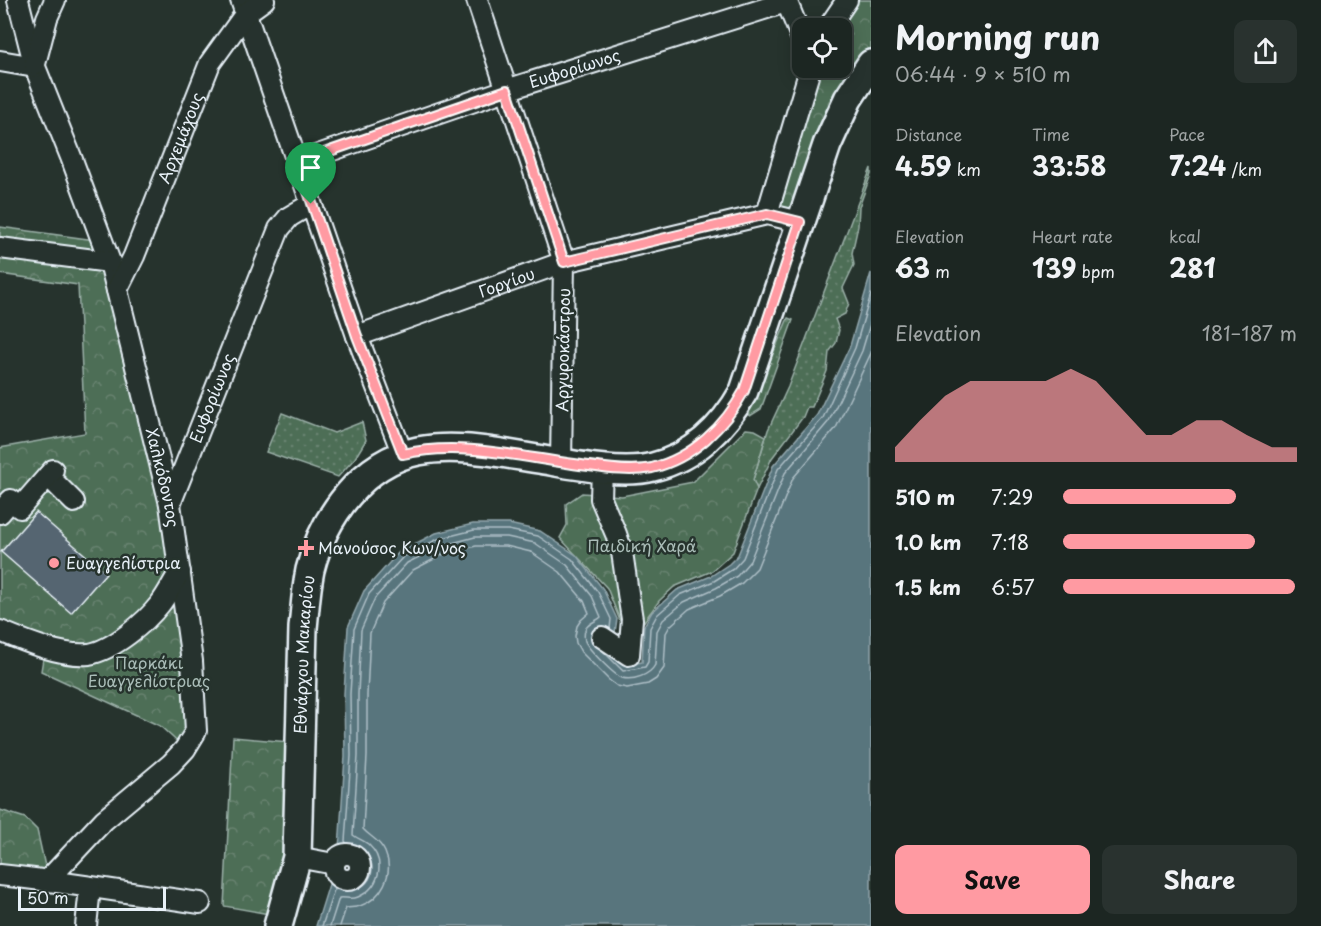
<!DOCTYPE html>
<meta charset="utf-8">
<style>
:root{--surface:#1c2622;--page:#29322f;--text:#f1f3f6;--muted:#a0a5a5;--line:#3a4340;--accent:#ff9aa2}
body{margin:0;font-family:"Playpen Sans",sans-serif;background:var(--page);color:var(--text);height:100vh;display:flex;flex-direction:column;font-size:22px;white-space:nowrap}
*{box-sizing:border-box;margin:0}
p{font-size:20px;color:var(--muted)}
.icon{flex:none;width:33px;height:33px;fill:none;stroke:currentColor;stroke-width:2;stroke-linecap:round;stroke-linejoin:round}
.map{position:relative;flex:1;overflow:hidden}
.sheet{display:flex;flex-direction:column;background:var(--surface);width:450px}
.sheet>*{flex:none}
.fabs{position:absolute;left:792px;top:18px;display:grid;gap:12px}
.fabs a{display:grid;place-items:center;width:60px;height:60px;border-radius:12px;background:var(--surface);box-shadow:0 3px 15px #0003,0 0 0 2px var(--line);font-size:30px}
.scale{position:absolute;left:18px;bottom:15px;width:148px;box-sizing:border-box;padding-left:6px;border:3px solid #e8f1f8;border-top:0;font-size:16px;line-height:21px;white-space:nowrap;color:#e8f1f8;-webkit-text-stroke:4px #26332d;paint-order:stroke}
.pin{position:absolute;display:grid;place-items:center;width:51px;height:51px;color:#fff;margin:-62px -26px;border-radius:50% 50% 50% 0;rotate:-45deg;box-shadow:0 0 6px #0007}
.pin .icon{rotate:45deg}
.round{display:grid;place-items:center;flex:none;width:63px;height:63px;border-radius:12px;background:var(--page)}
.head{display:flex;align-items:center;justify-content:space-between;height:102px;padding:0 24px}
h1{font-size:33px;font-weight:700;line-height:45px}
.metrics{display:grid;grid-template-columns:repeat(3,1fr);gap:9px;height:102px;padding:6px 24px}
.metrics div{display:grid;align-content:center}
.metrics b{font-size:26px;font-weight:700}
.metrics small{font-size:16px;font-weight:400}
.metrics p{font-size:16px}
.chart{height:168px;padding:12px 24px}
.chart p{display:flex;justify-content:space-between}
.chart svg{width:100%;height:108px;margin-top:6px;fill:var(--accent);opacity:.7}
.primary-button{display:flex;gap:12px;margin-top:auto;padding:12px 24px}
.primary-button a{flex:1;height:69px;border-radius:12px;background:var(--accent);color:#111;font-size:24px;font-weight:700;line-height:69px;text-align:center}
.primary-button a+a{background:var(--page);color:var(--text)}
ul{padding:0 24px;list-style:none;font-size:20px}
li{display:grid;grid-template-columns:96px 72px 1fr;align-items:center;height:45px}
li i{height:15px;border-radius:8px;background:var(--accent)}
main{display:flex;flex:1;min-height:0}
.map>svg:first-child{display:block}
</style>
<main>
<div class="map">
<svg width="871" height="926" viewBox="0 0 871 926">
<defs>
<pattern id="grass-dots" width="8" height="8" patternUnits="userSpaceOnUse" patternTransform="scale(1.5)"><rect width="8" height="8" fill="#4e6e57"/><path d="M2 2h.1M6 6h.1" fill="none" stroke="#688370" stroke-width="1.8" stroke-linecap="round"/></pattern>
<pattern id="park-crowns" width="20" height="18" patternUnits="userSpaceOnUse" patternTransform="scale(1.5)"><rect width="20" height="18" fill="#4e6e57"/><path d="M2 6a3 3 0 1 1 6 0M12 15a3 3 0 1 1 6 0" fill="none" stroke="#688370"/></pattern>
</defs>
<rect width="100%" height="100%" fill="#26332d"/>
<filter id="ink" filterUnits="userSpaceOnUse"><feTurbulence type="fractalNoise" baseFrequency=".0167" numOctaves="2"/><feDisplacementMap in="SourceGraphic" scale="12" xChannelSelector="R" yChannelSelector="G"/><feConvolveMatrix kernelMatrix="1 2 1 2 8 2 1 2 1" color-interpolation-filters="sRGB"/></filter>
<g filter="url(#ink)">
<!-- grass -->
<g fill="url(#grass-dots)" stroke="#9bb0a8" stroke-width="1.5">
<path d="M871,168V174L859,207L858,226L852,253L854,265L843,288L849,303L845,314L835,319L839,330L836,343L829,352L827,371L812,407H807L803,417L772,458L757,489L753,480L768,430L788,387Z"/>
<path d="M788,318L793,320L761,409L750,416L749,411Z"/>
<path d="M282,413L334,433L362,422L366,440L355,458L338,477L266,452Z"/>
</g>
<!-- park -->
<g fill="url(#park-crowns)" stroke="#9bb0a8" stroke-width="1.5">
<path d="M847,0H871V64L800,222L767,214L809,68H842V28H828Z"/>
<path d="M0,227L102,241L117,290L192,661L185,749L160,726L41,671L45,647L0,631V448L85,433L78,285L0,274Z"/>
<path d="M746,429L755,430L766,436L753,480L757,489L733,552L712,571L674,587L659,601L640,627L621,623L607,588L560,538L567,525L566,504L582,493L622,496L693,482Z"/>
<path d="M233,737L300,743L281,916L224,906Z"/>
<path d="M0,810L25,818L37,830L48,880L0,875Z"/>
</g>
<!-- water -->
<path fill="#58757d" stroke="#92a7ae" stroke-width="1.5" d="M871,273V926H316L330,881L352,885C366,876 374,859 354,851C349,850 344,850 339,849L345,756L344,694L348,627L364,591L399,552L436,533L473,524H509L540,531L576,555L603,589L617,619L614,639L598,637L625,665L642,662L644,626L652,612L677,590L711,576L729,564L738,555L773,466L817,415L850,346Z"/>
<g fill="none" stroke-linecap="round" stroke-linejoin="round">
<!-- shore -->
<g stroke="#aebfc7" stroke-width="1.5">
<path d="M604,652L623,671L645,667L648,662L650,628L657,615L680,595L714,581L733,569L743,558L778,469L823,418L855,348L871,294"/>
<path d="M322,926L334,890L337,889C342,890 350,892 355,890C382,880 375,848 347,844L345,841L351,756L350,694L354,629L369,594L403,557L438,539L474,530H508L538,536L572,559L598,592L611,619L610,629"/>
<path d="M330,926L339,898C345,897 352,900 358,897C379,888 387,862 369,845C365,841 358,839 353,835L358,756V694L361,630L375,598L407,563L441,546L475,537H507L535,543L567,565L592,596L601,617C597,621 590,622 586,628C584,632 584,637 585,641C588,649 615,676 622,678C633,681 650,675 655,665L657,631L663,620L684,602L716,588L737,576L750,561L785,473L829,421L862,351L871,321"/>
<path d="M340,926L346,908C350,907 355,908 360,906C381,899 395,874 385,852C379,839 371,838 363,829L367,756V695L370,633L383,603L413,570L444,554L476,546H506L531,552L560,572L584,601L589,613L581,620L577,626L575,636L576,643L581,652L609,680L617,686L627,688L648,684L656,679L664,668L666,633L670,626L689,609L720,596L742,583L757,568L793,478L836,428L871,353"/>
</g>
</g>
<!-- building -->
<path fill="#546571" stroke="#e8f1f8" stroke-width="1.5" d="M36,512L106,573L71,613L1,552Z"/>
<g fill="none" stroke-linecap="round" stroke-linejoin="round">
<!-- street casing -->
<g stroke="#e8f1f8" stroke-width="24">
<g id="street">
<path id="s1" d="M18,0L35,67L71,157L110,262L150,423L170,504L192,661L196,731L185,749L171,764L104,820L48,880"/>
<path d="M241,0L357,336L403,455"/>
<path d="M477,0L564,262L561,463"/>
<path d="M786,0L802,39"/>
<path d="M828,28L847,0"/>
<path d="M0,61L35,67"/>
<path d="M35,64L47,18L55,0"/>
<path id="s2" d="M298,162L506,90L786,2"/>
<path d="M767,214L808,76L809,68"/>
<path d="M0,248L110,262"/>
<path id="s3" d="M117,290L134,256L210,63L246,13L264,0"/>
<path id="s4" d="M357,336L564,262L767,214L800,222"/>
<path d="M602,468L601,499L616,534L622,552L629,600L632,619L629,655L602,637"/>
<path d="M48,476L74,502"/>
<path id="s5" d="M170,504L279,229L289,217L311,204"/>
<path d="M0,513L11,500L20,508L53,470"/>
<path d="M0,631C24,641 62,657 89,654C113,650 146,622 160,604C168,594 173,582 180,572"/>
<circle cx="347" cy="867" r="13"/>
<path d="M297,857L334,864"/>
<path d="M0,875C67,882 134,894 200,903"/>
<path d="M86,926L90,888"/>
</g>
</g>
<!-- secondary casing -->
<g stroke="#e8f1f8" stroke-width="32">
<g id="secondary">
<path id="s6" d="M278,926L297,857L303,628C305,609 306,589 310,570C323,518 362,462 418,451C459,443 504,454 544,460C574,465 624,475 653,467C694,457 724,427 744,391L827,145L848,99L871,64"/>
</g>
</g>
<!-- street -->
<use href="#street" stroke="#26332d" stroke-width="20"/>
<!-- secondary -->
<use href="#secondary" stroke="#26332d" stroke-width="27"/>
</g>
</g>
<g fill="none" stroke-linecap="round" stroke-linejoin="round" filter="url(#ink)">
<!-- route casing -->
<g stroke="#fff" stroke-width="12">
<path id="route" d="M507,90L564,262L767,214L800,222L744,391C725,426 693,458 652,468C632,472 609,469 589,466C527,459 464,440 403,454L357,336L298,162Z"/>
</g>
<!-- route -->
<use href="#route" stroke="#ff9aa2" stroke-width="8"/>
</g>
<!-- markers -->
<g fill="#ff9aa2" stroke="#26332d" stroke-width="2">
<path d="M303 539h6v6h6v6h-6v6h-6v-6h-6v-6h6z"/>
<circle cx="54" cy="563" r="6"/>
</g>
<g text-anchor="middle" stroke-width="5" stroke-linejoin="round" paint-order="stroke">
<!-- street labels -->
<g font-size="16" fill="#e8f1f8" stroke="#26332d">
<text dy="6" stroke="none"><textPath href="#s2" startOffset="292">Ευφορίωνος</textPath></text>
<text dy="6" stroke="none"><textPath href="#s3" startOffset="165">Αρχεμάχους</textPath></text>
<text dy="6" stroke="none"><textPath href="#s4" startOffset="159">Γοργίου</textPath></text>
<text transform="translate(563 350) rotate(-89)" y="6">Αργυροκάστρου</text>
<text dy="6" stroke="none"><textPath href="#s5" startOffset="114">Ευφορίωνος</textPath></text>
<text dy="6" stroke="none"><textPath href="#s1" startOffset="500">Χαλκόδοντος</textPath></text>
<text dy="6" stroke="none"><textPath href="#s6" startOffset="274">Εθνάρχου Μακαρίου</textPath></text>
</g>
<!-- park labels -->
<g font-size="16" fill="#aabdb8" stroke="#26332d">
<text x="642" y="552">Παιδική Χαρά</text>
<text x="149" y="669">Παρκάκι<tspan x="149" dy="18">Ευαγγελίστριας</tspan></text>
</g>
<!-- poi labels -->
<g font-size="16" fill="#e8f1f8" stroke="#26332d" text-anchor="start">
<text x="318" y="554">Μανούσος Κων/νος</text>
<text x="66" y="569">Ευαγγελίστρια</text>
</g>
</g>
</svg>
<div class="fabs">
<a><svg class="icon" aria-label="locate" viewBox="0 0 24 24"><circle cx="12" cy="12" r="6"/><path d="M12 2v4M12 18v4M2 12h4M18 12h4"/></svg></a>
</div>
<div class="scale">50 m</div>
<div class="pin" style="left:311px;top:204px;background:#1e9e55"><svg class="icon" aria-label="arrive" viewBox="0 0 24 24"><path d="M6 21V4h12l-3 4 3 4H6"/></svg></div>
</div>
<section class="sheet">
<div class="head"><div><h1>Morning run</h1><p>06:44 · 9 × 510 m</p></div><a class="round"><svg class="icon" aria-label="share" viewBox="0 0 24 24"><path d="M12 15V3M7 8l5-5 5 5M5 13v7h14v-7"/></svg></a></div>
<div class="metrics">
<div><p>Distance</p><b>4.59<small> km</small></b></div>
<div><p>Time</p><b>33:58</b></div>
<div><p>Pace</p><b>7:24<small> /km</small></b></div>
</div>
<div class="metrics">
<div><p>Elevation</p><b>63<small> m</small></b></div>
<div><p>Heart rate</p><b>139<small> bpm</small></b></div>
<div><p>kcal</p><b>281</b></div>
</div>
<div class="chart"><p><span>Elevation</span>181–187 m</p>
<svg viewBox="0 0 160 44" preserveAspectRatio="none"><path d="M0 44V38L10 27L20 17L30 11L40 11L50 11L60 11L70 6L80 11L90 22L100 33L110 33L120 27L130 27L140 33L150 38L160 38V44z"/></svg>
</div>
<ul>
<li><b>510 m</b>7:29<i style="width:74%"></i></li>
<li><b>1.0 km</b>7:18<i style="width:82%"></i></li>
<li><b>1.5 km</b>6:57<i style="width:99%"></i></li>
</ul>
<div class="primary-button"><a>Save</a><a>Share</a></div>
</section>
</main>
